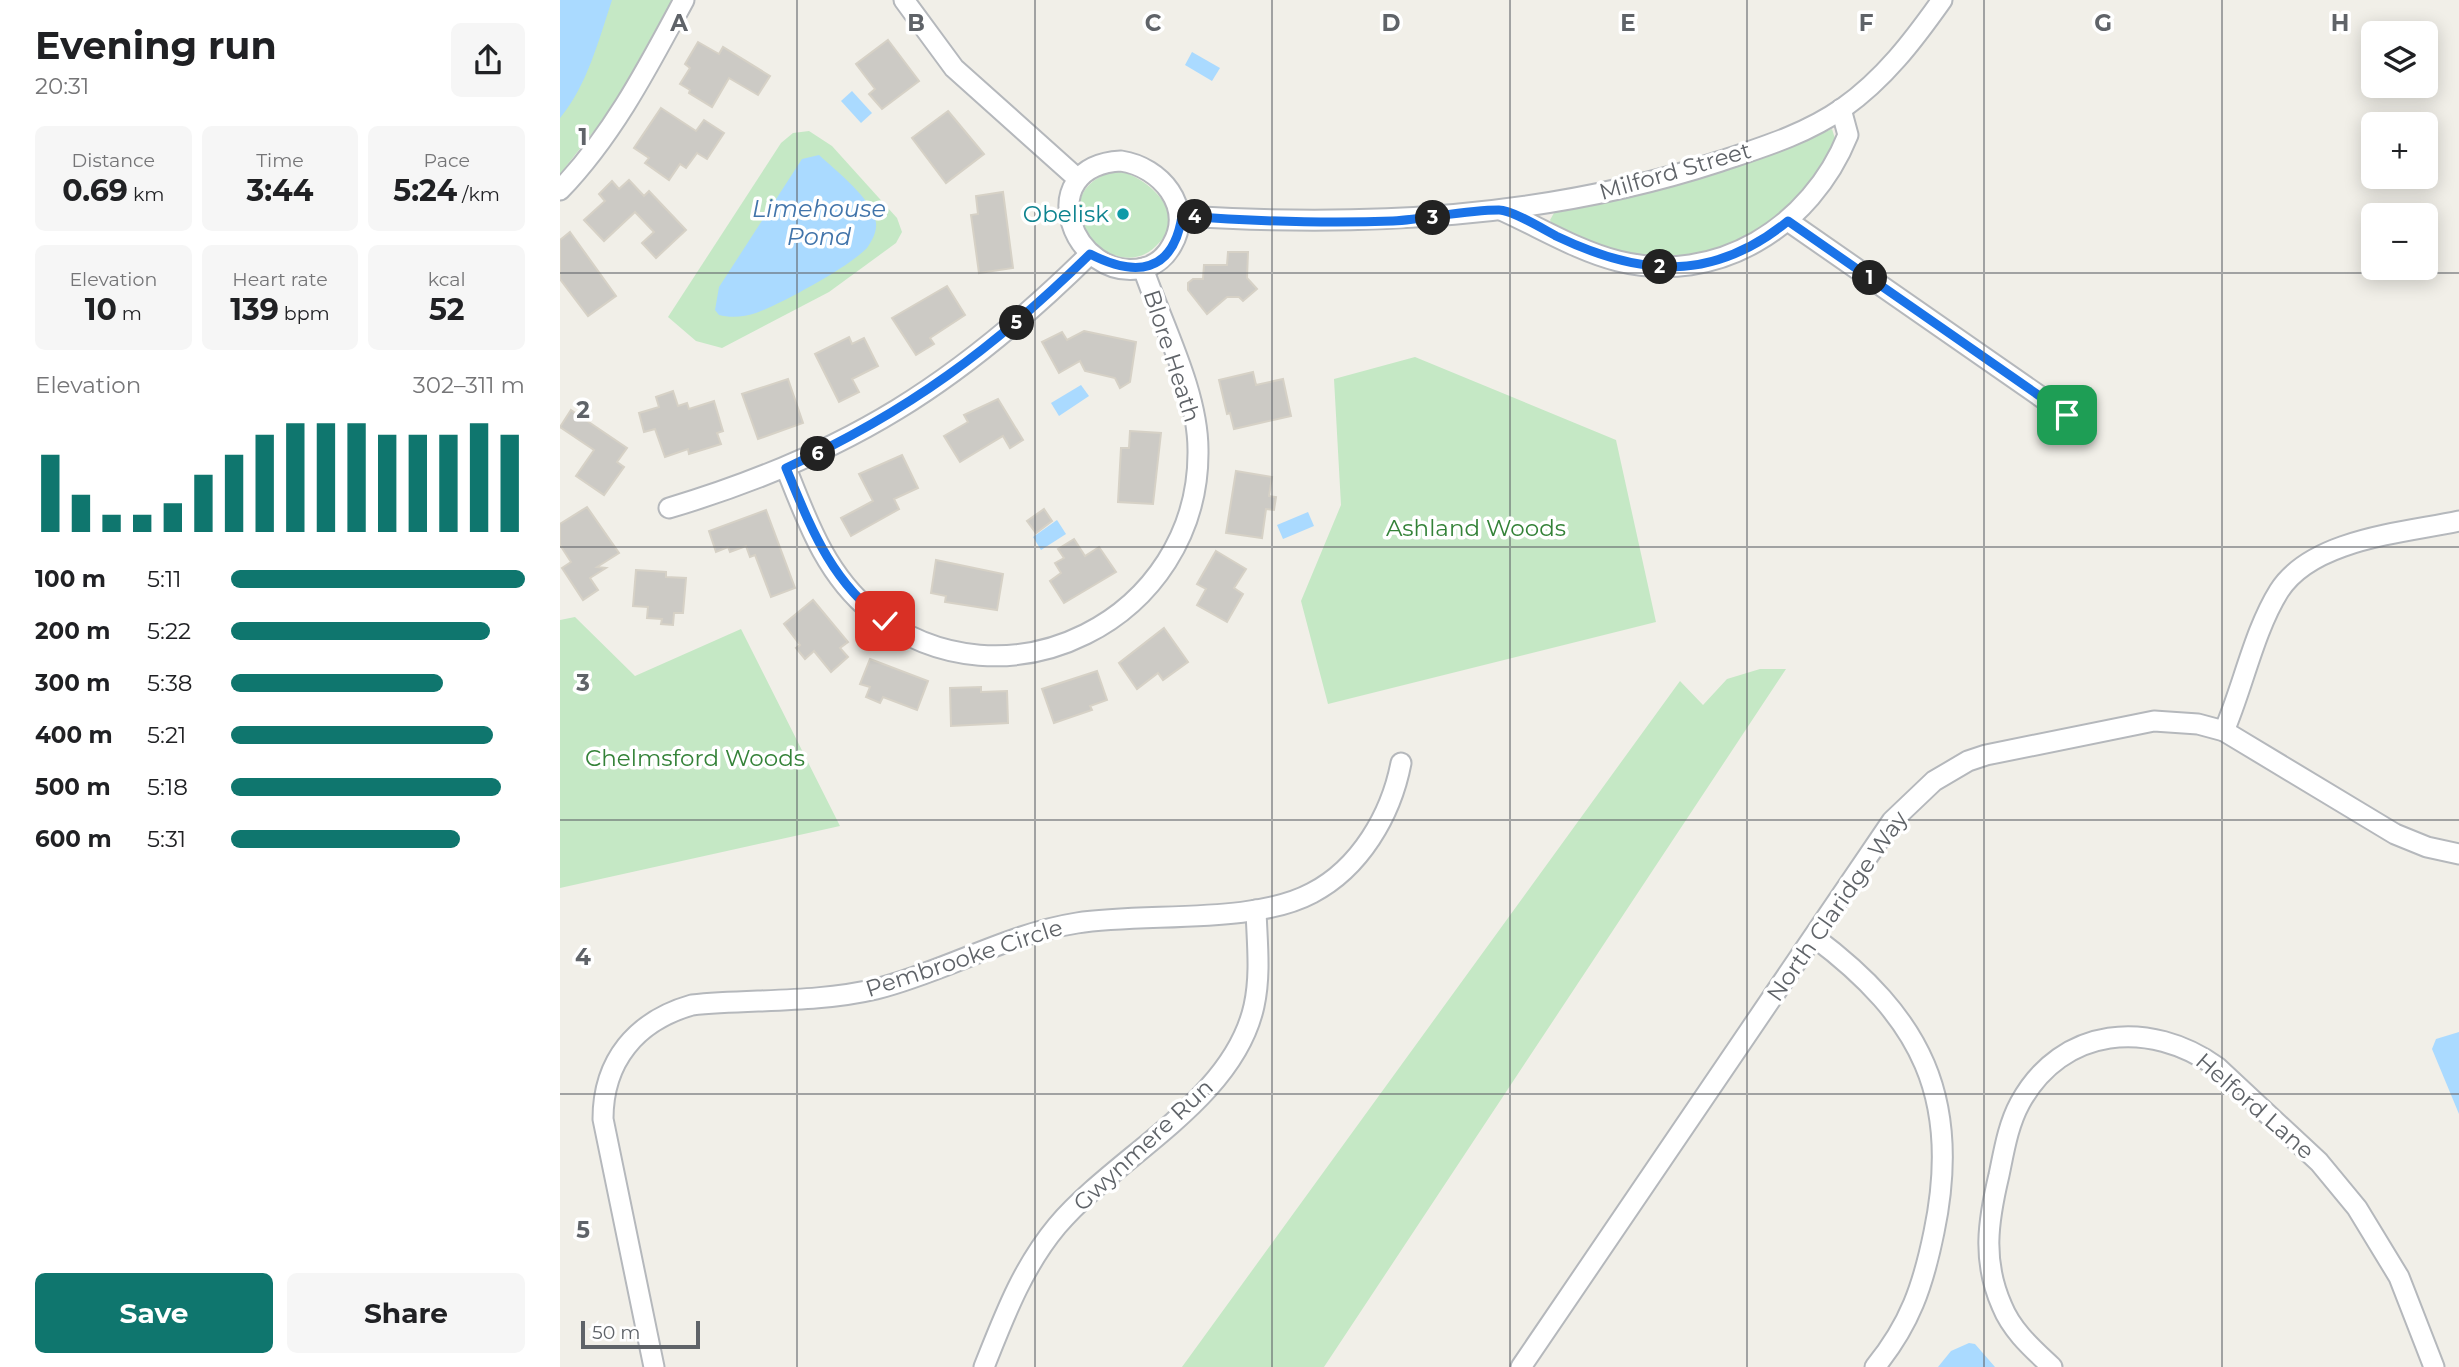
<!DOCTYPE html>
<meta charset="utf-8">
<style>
:root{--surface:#fff;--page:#f6f6f6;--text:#202124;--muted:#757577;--accent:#0f766e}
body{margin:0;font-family:Montserrat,sans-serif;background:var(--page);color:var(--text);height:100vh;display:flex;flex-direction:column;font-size:26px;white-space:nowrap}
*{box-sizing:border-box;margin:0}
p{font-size:23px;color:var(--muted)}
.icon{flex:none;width:38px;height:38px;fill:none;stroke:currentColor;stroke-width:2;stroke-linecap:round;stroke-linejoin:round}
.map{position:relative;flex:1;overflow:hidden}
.drawer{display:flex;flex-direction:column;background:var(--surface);width:560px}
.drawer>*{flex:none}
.controls{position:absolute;left:1801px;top:21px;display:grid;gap:14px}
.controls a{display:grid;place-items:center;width:77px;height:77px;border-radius:10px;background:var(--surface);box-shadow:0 4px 18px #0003;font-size:35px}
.scale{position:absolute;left:21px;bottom:18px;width:119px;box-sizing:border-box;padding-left:7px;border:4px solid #5f6368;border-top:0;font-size:19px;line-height:24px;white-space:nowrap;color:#5f6368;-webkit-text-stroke:5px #fff;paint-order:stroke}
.pin{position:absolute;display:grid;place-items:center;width:60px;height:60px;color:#fff;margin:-30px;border-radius:14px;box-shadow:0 4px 10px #0006}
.km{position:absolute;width:35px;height:35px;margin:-18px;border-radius:50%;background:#222;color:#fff;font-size:19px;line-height:35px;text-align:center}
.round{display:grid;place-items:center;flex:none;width:74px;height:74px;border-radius:10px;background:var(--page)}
.head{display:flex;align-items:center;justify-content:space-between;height:119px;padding:0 35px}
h1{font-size:38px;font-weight:700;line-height:52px}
.metrics{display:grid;grid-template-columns:repeat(3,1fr);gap:10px;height:119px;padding:7px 35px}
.metrics div{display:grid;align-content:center;border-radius:10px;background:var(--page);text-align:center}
.metrics b{font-size:30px;font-weight:700}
.metrics small{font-size:19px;font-weight:400}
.metrics p{font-size:19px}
.chart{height:196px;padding:14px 35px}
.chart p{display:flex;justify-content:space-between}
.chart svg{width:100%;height:126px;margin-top:7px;stroke:var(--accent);stroke-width:6}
.cta{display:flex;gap:14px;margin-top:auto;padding:14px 35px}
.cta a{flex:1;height:80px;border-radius:10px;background:var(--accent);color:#fff;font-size:28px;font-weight:700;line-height:80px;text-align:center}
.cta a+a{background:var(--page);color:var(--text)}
ul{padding:0 35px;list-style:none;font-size:23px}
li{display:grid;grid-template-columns:112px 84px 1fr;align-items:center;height:52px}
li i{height:18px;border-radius:9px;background:var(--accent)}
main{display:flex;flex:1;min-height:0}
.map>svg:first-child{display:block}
</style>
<main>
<section class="drawer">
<div class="head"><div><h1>Evening run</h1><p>20:31</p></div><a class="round"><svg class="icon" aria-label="share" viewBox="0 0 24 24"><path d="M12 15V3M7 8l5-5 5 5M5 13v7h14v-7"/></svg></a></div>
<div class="metrics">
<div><p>Distance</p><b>0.69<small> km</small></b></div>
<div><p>Time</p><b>3:44</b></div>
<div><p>Pace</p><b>5:24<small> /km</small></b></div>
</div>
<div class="metrics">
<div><p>Elevation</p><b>10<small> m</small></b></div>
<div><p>Heart rate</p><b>139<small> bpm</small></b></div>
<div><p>kcal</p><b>52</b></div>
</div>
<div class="chart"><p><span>Elevation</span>302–311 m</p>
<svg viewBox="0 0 160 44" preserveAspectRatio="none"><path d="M5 44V17M15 44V31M25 44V38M35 44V38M45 44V34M55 44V24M65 44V17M75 44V10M85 44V6M95 44V6M105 44V6M115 44V10M125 44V10M135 44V10M145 44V6M155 44V10"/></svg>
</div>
<ul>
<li><b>100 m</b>5:11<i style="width:100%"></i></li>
<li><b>200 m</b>5:22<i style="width:88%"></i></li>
<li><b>300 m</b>5:38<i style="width:72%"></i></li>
<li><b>400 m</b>5:21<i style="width:89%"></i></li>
<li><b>500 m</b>5:18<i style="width:92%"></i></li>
<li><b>600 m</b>5:31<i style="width:78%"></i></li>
</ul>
<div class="cta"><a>Save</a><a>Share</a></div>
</section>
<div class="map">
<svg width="1899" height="1367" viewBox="0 0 1899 1367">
<rect width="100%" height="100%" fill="#f1efe8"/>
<!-- green -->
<g fill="#c5e8c5">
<path d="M0,0H112L52,108L0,174Z"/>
<path d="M1272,129L1277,145C1260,171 1242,203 1217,221C1172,254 1108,269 1053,253C1033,246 1013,236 994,228L990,220L994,213C1027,201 1065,197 1099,189C1159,173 1216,153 1272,129Z"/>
<path d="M249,131L272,146L337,218L342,232L336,243L269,292L162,348L136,341L108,317L221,143L233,133Z"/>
<path d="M557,170C589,178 630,214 596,246C550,291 472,194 557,170Z"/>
<path d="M855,357L1056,440L1096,622L768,704L741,601L781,505L774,379Z"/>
<path d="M15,617L75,676L181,629L280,826L0,888V620Z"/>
<path d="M1200,669H1226L764,1367H622L1120,681L1143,705L1167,679Z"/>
</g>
<!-- water -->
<g fill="#aadaff">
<path d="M0,0H52C39,39 27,86 0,118Z"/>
<path d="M632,52L660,68L652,81L625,65Z"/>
<path d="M292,91L312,113L301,123L281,101Z"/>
<path d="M259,155C275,170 314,200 316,223C317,232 312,241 307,248C289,267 221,304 196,313C185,317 170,318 159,315L155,310L159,287L242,159Z"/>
<path d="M521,385L529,396L499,416L491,403Z"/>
<path d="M748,512L754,526L723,539L717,525Z"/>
<path d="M497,520L506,534L481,550L473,537Z"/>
<path d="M1899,1032V1114L1872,1049L1876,1039Z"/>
<path d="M1409,1343L1415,1344L1435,1367H1378L1391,1351Z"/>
</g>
<!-- building -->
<g fill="#cccac5" stroke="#d6d1c6" stroke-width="2">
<path d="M328,40L359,81L322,109L309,94L315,89L296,64Z"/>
<path d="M138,42L159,54L163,47L210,76L198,95L169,78L152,107L129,93L130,90L120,84L130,68L125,64Z"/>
<path d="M101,108L136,131L144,120L164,133L147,159L137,153L126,168L120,164L109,180L85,163L89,158L74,148Z"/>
<path d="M388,111L424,154L386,183L352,138Z"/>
<path d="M69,180L84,196L89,191L126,230L96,258L82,243L94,232L75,212L44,241L24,220L45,201L39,194L52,181L59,189Z"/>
<path d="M443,192L453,268L419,273L411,215L418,214L416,196Z"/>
<path d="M10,232L56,296L28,316L0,279V240Z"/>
<path d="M668,252H688L687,278L697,289L683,301L679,297H667L647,314L628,290V283L633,279H643L644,265H667Z"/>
<path d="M387,286L405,315L370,338L374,344L356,355L332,318Z"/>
<path d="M524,331L576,342L570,382L560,388L555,378L525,371L520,361L499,373L482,342L502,332L507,340Z"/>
<path d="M289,337L292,344L304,338L318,366L292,379L299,392L279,402L255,354Z"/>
<path d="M693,372L696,385L723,379L731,416L674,429L670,413L667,414L659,380Z"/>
<path d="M228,379L243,423L198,439L182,394Z"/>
<path d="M113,391L118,406L127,403L129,409L154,401L163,431L157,433L161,444L129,454L128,449L105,457L95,429L84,432L79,413L99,407L96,397Z"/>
<path d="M438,399L463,440L450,448L443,436L400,462L384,436L408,422L404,415Z"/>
<path d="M11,410L67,448L57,462L64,467L44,495L16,476L34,450L0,427Z"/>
<path d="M570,431L601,433L593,504L558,502L561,448H569Z"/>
<path d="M342,455L358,488L334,499L339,509L291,536L281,518L313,501L299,474Z"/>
<path d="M676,471L712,477L709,496L716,497L714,510L706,509L702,538L666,533Z"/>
<path d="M27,507L59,553L37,567L46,568L30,578L38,590L23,600L2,568L11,562L0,545V524Z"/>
<path d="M484,509L492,521L476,533L467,521Z"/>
<path d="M206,510L235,588L211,597L195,555L190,557L186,546L170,552L168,547L156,552L149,531Z"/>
<path d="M514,539L525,556L539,547L556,572L504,603L490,581L501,573L495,563L504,558L498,549Z"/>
<path d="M656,551L686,569L674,588L683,594L667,622L637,605L646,589L637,584Z"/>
<path d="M376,560L443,574L437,610L385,602L386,596L371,593Z"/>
<path d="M76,570L106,572V577L126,578L123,613H114L113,625L101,624L102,619L87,618L88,607L73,606Z"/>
<path d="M253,600L288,642L280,648L288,657L271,672L254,651L245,659L236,648L240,645L224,624Z"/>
<path d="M604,628L628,662L603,680L598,673L577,689L559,663Z"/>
<path d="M310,659L368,681L357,710L323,697L320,703L306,697L310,687L300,684Z"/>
<path d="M537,671L547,700L530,706L532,710L494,723L482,689Z"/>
<path d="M421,687V692L447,691L448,723L391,726L390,688Z"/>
</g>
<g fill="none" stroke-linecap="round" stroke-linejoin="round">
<!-- minor casing -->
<g stroke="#b5b8bc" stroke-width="23">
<g id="minor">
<path d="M344,0L394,68L518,179"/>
<path d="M561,161C601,167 634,207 612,245C606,256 596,265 584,268C512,284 470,166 561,161Z"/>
<path d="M0,190C53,135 88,67 124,0"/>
<path d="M941,210C979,227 1018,251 1058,261C1157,286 1251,227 1288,135L1281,109"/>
<path d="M622,216C806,227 984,219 1161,161C1203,147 1246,134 1283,108C1324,79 1353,41 1382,0"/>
<path d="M1228,221L1507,415"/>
<path d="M226,468C247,521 266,575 312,612C445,718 640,619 638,450C638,391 602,324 583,268"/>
<path d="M109,508C287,455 399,383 530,254"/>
<path d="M1664,731C1683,687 1694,631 1719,591C1752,539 1843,533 1899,521"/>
<path d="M1254,937C1361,1017 1402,1098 1374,1232C1363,1286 1350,1324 1315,1367"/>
<path d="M94,1367L43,1119C43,1061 76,1021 132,1005C192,999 257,1003 316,989C384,972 447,934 517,923C586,912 692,925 752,893C800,868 831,815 841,763"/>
<path d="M424,1367C444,1317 462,1268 497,1226C557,1155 673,1101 694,1006C701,974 697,942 696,910"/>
<path d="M961,1367L1332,821L1374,781L1408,761L1426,755L1594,721L1638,724L1664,731L1835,834L1867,847L1899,854"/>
<path d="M1492,1367C1473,1349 1452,1331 1442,1306C1422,1261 1428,1221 1439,1175C1444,1151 1448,1125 1460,1103C1502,1026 1590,1019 1657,1067L1759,1162L1797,1208L1839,1277L1874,1367"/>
</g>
</g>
<!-- minor -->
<use href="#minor" stroke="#fff" stroke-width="19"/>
</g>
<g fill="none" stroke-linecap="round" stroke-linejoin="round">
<!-- route casing -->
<g stroke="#fff" stroke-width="14">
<path id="route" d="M325,621C271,582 251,528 226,468C348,412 434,348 530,254C575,277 613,274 622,216C692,221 762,224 833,221C868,219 904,210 939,210C952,210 983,229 996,236C1080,276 1152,283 1228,221L1507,415"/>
</g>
<!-- route -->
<use href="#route" stroke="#1a73e8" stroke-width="9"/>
</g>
<!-- grid -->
<path fill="none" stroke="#5f6368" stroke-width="2" stroke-opacity="0.55" d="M237,0V1367M475,0V1367M712,0V1367M950,0V1367M1187,0V1367M1424,0V1367M1662,0V1367M0,273H1899M0,547H1899M0,820H1899M0,1094H1899"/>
<!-- markers -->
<circle fill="#0f9aa8" stroke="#fff" stroke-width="2.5" cx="563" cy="214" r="7"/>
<g text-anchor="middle" stroke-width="7" stroke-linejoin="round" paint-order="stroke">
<!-- street labels -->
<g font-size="23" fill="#5f6368" stroke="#fff">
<text transform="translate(1115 171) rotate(-16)" y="8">Milford Street</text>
<text transform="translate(612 356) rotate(72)" y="8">Blore Heath</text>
<text transform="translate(1277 906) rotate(-55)" y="8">North Claridge Way</text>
<text transform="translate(404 958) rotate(-18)" y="8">Pembrooke Circle</text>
<text transform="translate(1695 1106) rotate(41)" y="8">Helford Lane</text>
<text transform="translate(583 1145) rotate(-43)" y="8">Gwynmere Run</text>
</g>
<!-- culture labels -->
<g font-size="23" fill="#0d838f" stroke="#fff" text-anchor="end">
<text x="549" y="222">Obelisk</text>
</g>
<!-- park labels -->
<g font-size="23" fill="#348238" stroke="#fff">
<text x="916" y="536">Ashland Woods</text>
<text x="135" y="766">Chelmsford Woods</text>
</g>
<!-- water labels -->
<g font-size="24" font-style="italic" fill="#4174aa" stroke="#fff">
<text x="259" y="217">Limehouse<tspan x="259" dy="28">Pond</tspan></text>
</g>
</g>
<g font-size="23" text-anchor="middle" font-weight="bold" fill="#5f6368" stroke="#fff" stroke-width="7" stroke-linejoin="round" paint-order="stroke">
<text x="119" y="31">A</text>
<text x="356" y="31">B</text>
<text x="593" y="31">C</text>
<text x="831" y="31">D</text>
<text x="1068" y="31">E</text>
<text x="1306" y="31">F</text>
<text x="1543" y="31">G</text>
<text x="1780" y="31">H</text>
<text x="23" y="145">1</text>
<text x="23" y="418">2</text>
<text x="23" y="691">3</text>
<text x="23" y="965">4</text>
<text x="23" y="1238">5</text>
</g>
</svg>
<div class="controls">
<a><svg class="icon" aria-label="layers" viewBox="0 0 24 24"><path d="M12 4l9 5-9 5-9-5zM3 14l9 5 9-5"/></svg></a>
<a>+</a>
<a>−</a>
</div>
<div class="scale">50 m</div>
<div class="pin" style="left:1507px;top:415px;background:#1e9e55"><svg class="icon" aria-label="arrive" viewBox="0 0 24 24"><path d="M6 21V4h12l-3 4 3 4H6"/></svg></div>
<div class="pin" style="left:325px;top:621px;background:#d93025"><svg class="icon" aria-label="check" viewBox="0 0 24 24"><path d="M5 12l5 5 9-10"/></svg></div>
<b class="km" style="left:1310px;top:278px">1</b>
<b class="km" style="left:1100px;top:267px">2</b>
<b class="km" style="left:873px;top:218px">3</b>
<b class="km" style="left:635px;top:217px">4</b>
<b class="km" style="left:457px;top:323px">5</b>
<b class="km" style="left:258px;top:454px">6</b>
</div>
</main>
